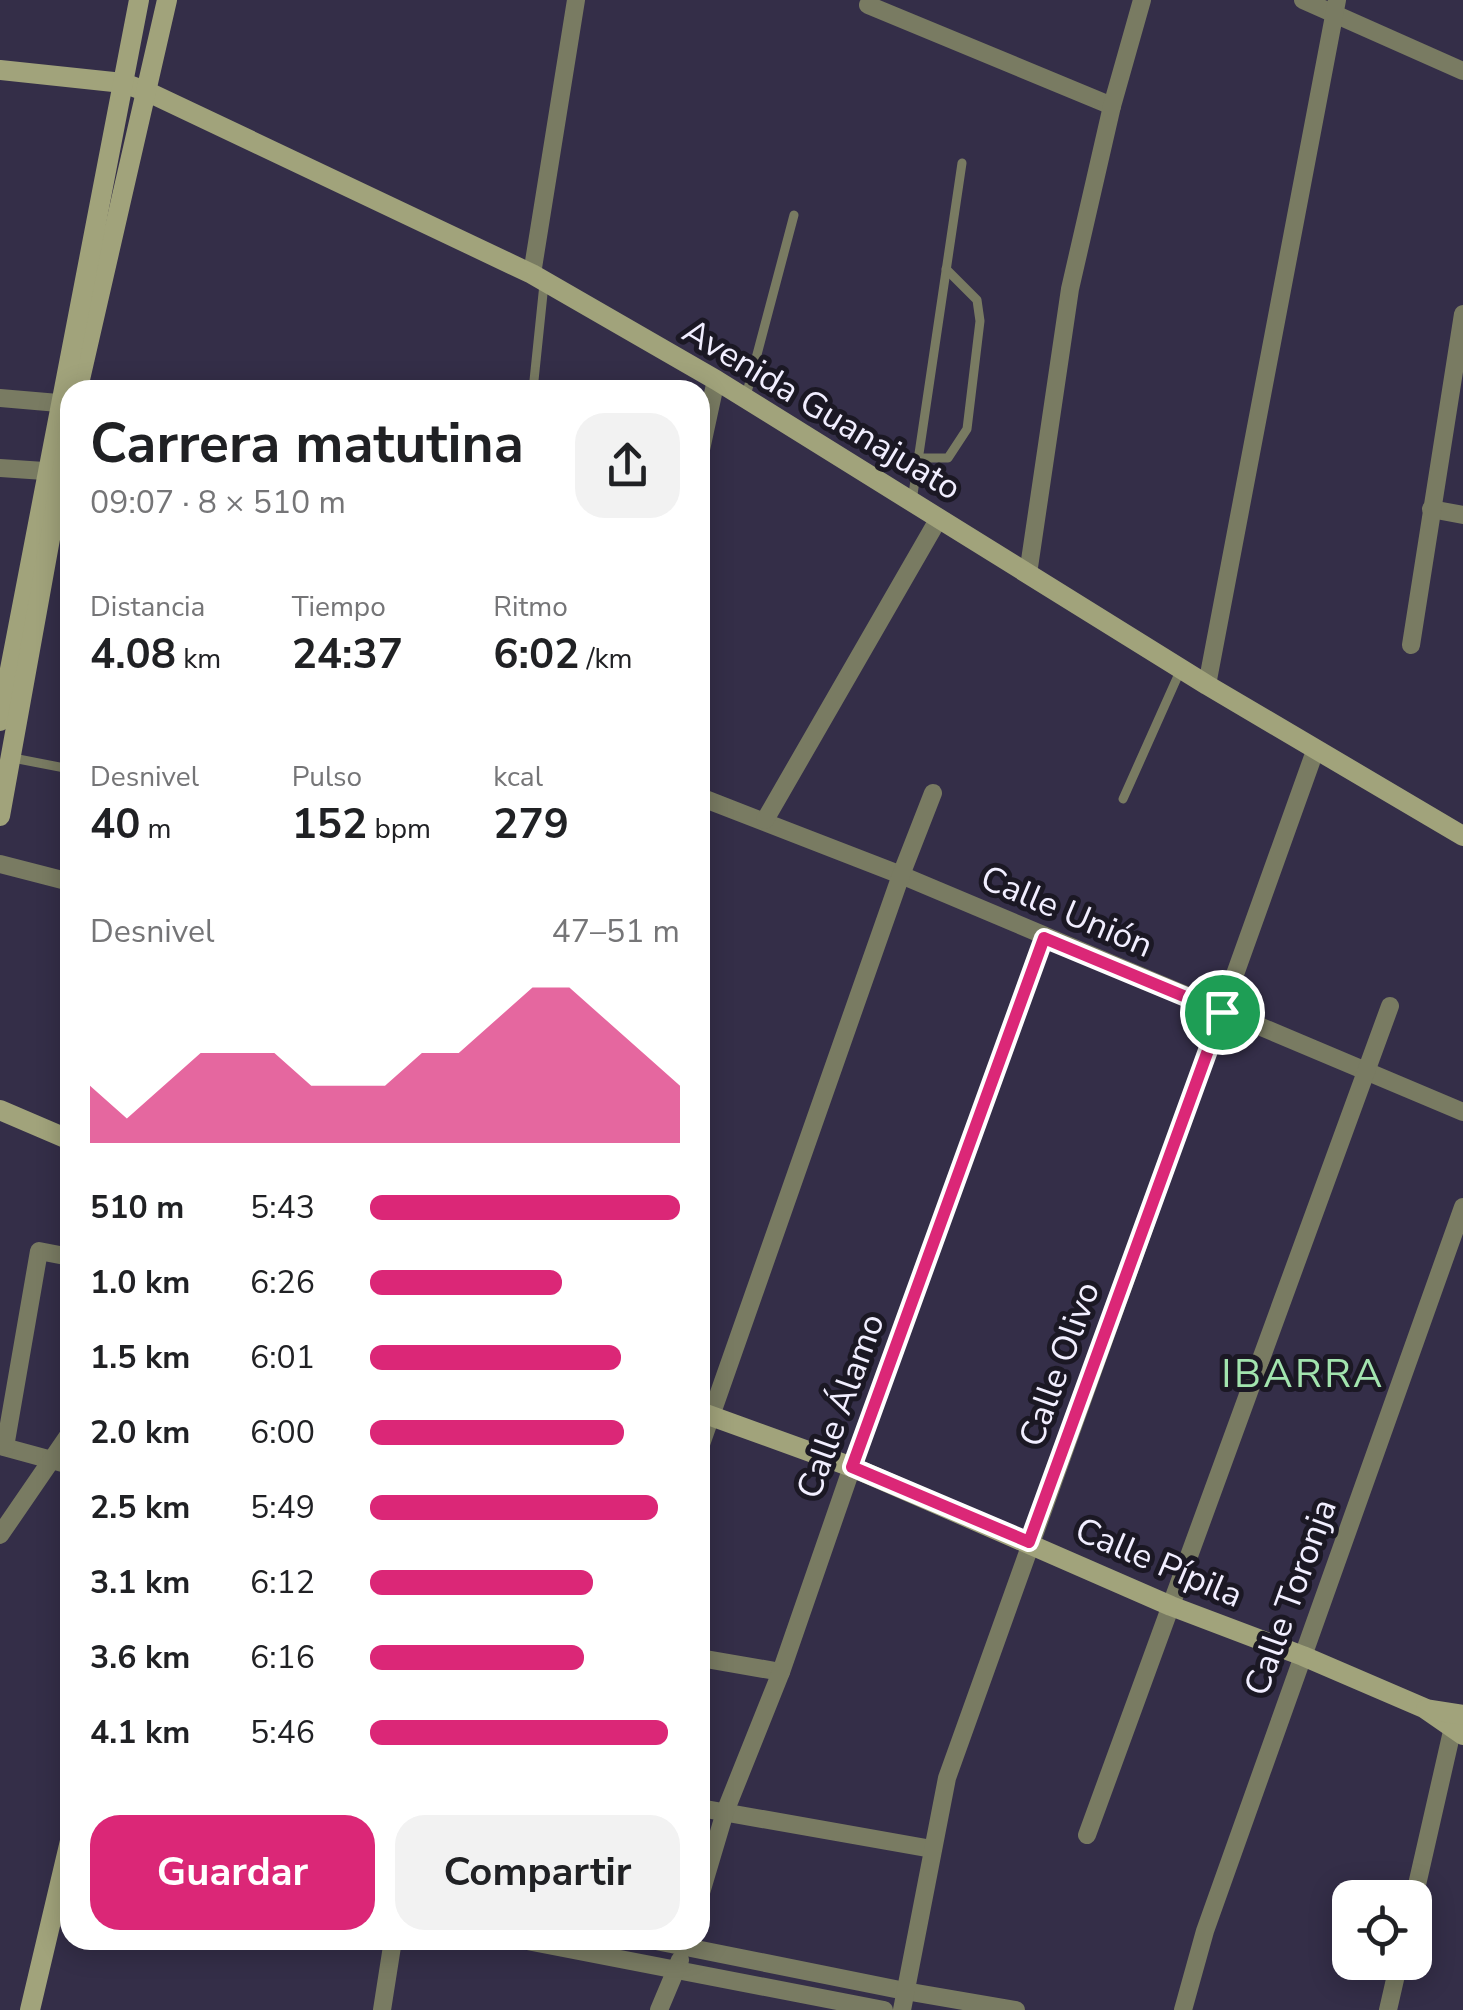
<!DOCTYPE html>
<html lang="es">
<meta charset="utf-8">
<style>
:root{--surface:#fff;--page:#f2f2f2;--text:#202124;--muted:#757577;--accent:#db2777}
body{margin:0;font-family:"Nunito Sans",sans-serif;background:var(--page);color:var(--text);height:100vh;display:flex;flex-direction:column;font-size:38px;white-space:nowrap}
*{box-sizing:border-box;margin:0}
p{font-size:32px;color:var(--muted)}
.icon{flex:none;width:55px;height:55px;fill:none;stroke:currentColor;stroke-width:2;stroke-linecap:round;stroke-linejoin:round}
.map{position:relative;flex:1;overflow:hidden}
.panel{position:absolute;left:60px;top:380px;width:650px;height:1570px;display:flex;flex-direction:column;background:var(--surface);border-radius:30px;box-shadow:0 5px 25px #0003}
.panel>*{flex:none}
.buttons{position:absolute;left:1332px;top:1880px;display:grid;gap:20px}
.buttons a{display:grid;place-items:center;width:100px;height:100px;border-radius:20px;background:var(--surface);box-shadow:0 5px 25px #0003;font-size:50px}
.pin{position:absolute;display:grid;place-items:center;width:85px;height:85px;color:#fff;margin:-42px;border:5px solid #fff;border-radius:50%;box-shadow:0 2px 10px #0007}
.round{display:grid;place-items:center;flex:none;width:105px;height:105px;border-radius:30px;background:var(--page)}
.overview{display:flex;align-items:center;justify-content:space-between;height:170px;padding:0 30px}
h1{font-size:55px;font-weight:700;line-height:75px}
.stats{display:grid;grid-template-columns:repeat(3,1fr);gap:15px;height:170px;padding:10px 30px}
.stats div{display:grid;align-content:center}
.stats b{font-size:42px;font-weight:700}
.stats small{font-size:28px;font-weight:400}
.stats p{font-size:28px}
.chart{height:280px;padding:20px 30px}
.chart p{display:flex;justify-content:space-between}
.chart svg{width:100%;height:180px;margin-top:10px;fill:var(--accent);opacity:.7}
.primary-button{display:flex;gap:20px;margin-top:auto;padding:20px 30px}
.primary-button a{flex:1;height:115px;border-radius:30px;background:var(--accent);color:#fff;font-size:40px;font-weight:700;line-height:115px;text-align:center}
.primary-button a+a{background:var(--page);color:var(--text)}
ul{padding:0 30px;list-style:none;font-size:32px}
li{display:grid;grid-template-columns:160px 120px 1fr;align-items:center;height:75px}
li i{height:25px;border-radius:12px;background:var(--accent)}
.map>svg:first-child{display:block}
</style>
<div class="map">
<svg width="1463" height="2010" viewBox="0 0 1463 2010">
<rect width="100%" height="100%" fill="#342e48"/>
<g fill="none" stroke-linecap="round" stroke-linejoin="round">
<!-- lane -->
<g stroke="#797b62" stroke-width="9">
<path d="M533,390L544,284"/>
<path d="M746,396L794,215"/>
<path d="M918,458H948L967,429L980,321L977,300L946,269"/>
<path d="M912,501L962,163"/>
<path d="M13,758L70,769"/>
<path d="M1123,799L1181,669"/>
</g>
<!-- street -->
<g stroke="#797b62" stroke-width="18">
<path d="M1303,0L1463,71"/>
<path d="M868,5L1112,106"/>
<path d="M532,274L576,0"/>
<path d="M0,398L70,404"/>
<path d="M700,454L716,380"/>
<path d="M0,468L59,472"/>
<path d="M1431,509L1463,515"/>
<path d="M1028,574L1070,289L1112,106L1142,0"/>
<path d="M1411,645L1463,314"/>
<path d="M1207,685L1337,0"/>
<path d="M700,797L901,875L1463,1112"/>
<path d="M765,820L939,518"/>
<path d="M0,864L70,882"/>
<path d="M0,1446L70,1465"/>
<path d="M5,1447L39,1251L70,1257"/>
<path d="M700,1447L901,875L933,793"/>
<path d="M0,1535L70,1433"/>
<path d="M700,1658L781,1672"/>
<path d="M700,1808L932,1849"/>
<path d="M1087,1835L1390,1006"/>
<path d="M700,1896L725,1812L781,1672L852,1467L1044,938"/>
<path d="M1414,1898L1455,1718"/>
<path d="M522,1940L884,2010"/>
<path d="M651,1940L905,1991L1016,2010"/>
<path d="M382,2010L393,1940"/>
<path d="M659,2010L680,1960"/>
<path d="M902,2010L947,1778L1315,751"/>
<path d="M1183,2010L1205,1931L1463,1207"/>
<path d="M1388,2010L1399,1962"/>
</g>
<!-- secondary -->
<g stroke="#a1a37b" stroke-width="20">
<path d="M0,70L123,83L148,92L532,274L716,380L1207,685L1463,836"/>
<path d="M78,388L167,0"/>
<path d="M0,721L139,0"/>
<path d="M0,816L70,428"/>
<path d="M0,1110L70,1140"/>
<path d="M700,1412L852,1467L1171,1606L1303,1656L1424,1708L1463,1735"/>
<path d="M1426,1709L1463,1715"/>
<path d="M30,2010L70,1841"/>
</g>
</g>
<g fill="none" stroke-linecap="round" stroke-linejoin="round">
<!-- route casing -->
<g stroke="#fff" stroke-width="20">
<path id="route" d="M1044,938L1222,1012L1029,1542L852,1467Z"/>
</g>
<!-- route -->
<use href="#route" stroke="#db2777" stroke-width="12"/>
</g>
<g text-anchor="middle" stroke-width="10" stroke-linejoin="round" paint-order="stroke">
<!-- street labels -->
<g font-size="35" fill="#f1eeff" stroke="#1b1824">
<text transform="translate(822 409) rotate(31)" y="12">Avenida Guanajuato</text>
<text transform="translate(1067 911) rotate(23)" y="12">Calle Unión</text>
<text transform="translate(1059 1364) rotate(-70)" y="12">Calle Olivo</text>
<text transform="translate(840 1406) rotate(-70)" y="12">Calle Álamo</text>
<text transform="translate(1159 1562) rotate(23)" y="12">Calle Pípila</text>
<text transform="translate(1290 1597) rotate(-70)" y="12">Calle Toronja</text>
</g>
<!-- quarter labels -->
<g font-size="40" letter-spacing="2.5" fill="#a2e4ae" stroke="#1b1824">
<text x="1303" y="1387">IBARRA</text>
</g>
</g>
</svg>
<div class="buttons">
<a><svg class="icon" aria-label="locate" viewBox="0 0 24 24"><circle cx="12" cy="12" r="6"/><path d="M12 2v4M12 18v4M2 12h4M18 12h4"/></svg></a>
</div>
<div class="pin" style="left:1222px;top:1012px;background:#1e9e55"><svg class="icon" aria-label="arrive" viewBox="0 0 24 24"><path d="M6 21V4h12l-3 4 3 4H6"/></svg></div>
<section class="panel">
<div class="overview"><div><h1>Carrera matutina</h1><p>09:07 · 8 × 510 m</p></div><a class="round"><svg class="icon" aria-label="share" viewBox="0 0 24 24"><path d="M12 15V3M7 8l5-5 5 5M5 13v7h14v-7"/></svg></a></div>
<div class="stats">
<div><p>Distancia</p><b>4.08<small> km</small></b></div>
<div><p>Tiempo</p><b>24:37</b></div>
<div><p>Ritmo</p><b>6:02<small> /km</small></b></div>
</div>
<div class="stats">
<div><p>Desnivel</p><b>40<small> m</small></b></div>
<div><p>Pulso</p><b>152<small> bpm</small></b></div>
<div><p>kcal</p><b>279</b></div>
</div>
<div class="chart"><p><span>Desnivel</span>47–51 m</p>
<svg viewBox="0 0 160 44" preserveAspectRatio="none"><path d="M0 44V30L10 38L20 30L30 22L40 22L50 22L60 30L70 30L80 30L90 22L100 22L110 14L120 6L130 6L140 14L150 22L160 30V44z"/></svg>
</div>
<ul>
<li><b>510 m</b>5:43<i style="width:100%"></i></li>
<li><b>1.0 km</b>6:26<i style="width:62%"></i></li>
<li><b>1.5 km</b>6:01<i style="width:81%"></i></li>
<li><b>2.0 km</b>6:00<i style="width:82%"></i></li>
<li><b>2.5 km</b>5:49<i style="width:93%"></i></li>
<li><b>3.1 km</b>6:12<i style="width:72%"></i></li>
<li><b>3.6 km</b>6:16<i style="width:69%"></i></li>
<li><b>4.1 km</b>5:46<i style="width:96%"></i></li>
</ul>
<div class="primary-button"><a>Guardar</a><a>Compartir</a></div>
</section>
</div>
